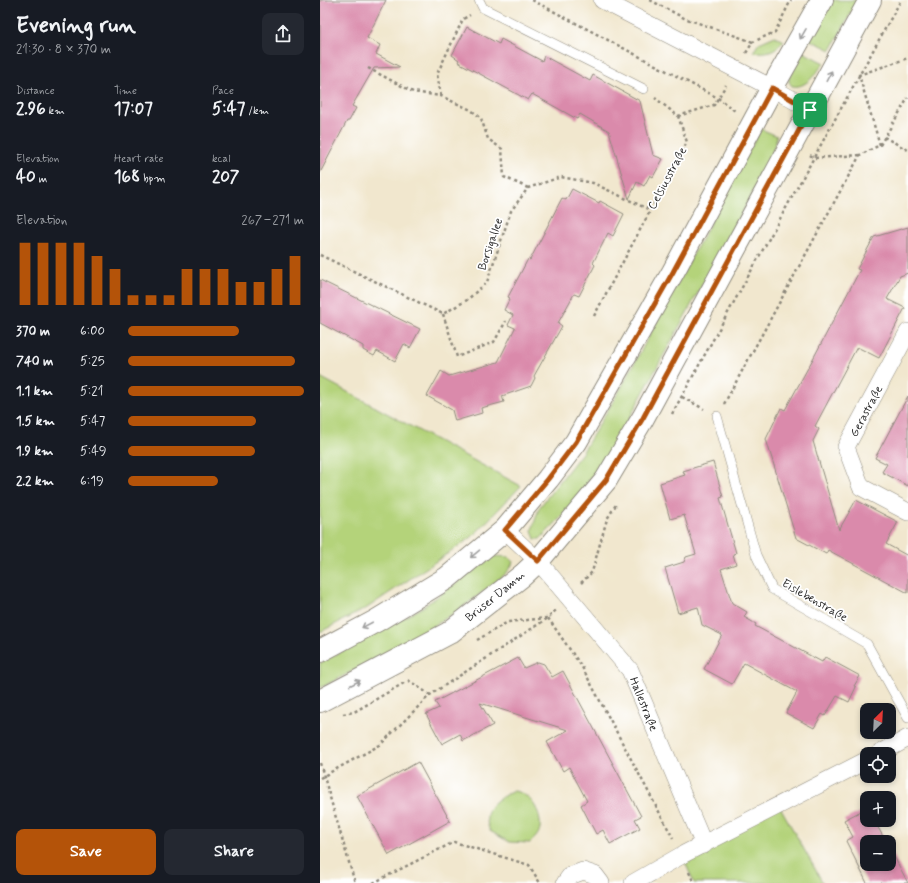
<!DOCTYPE html>
<meta charset="utf-8">
<style>
:root{--surface:#171b24;--page:#242831;--text:#f1f3f6;--muted:#9ea1a6;--accent:#b45309}
body{margin:0;font-family:Mynerve,sans-serif;background:var(--page);color:var(--text);height:100vh;display:flex;flex-direction:column;font-size:15px;white-space:nowrap}
*{box-sizing:border-box;margin:0}
p{font-size:13px;color:var(--muted)}
.icon{flex:none;width:22px;height:22px;fill:none;stroke:currentColor;stroke-width:2;stroke-linecap:round;stroke-linejoin:round}
.map{position:relative;flex:1;overflow:hidden}
.side{display:flex;flex-direction:column;background:var(--surface);width:320px}
.side>*{flex:none}
.needle{width:26px;rotate:24deg}
.controls{position:absolute;left:540px;top:703px;display:grid;gap:8px}
.controls a{display:grid;place-items:center;width:36px;height:36px;border-radius:8px;background:var(--surface);box-shadow:0 2px 6px #0003;font-size:20px}
.pin{position:absolute;display:grid;place-items:center;width:34px;height:34px;color:#fff;margin:-17px;border-radius:8px;box-shadow:0 2px 6px #0006}
.round{display:grid;place-items:center;flex:none;width:42px;height:42px;border-radius:8px;background:var(--page)}
.head{display:flex;align-items:center;justify-content:space-between;height:68px;padding:0 16px}
h1{font-size:22px;font-weight:700;line-height:30px}
.stats{display:grid;grid-template-columns:repeat(3,1fr);gap:6px;height:68px;padding:4px 16px}
.stats div{display:grid;align-content:center}
.stats b{font-size:17px;font-weight:700}
.stats small{font-size:11px;font-weight:400}
.stats p{font-size:11px}
.chart{height:112px;padding:8px 16px}
.chart p{display:flex;justify-content:space-between}
.chart svg{width:100%;height:72px;margin-top:4px;stroke:var(--accent);stroke-width:6}
.primary-button{display:flex;gap:8px;margin-top:auto;padding:8px 16px}
.primary-button a{flex:1;height:46px;border-radius:8px;background:var(--accent);color:#fff;font-size:16px;font-weight:700;line-height:46px;text-align:center}
.primary-button a+a{background:var(--page);color:var(--text)}
ul{padding:0 16px;list-style:none;font-size:13px}
li{display:grid;grid-template-columns:64px 48px 1fr;align-items:center;height:30px}
li i{height:10px;border-radius:5px;background:var(--accent)}
main{display:flex;flex:1;min-height:0}
.map>svg:first-child{display:block}
</style>
<main>
<section class="side">
<div class="head"><div><h1>Evening run</h1><p>21:30 · 8 × 370 m</p></div><a class="round"><svg class="icon" aria-label="share" viewBox="0 0 24 24"><path d="M12 15V3M7 8l5-5 5 5M5 13v7h14v-7"/></svg></a></div>
<div class="stats">
<div><p>Distance</p><b>2.96<small> km</small></b></div>
<div><p>Time</p><b>17:07</b></div>
<div><p>Pace</p><b>5:47<small> /km</small></b></div>
</div>
<div class="stats">
<div><p>Elevation</p><b>40<small> m</small></b></div>
<div><p>Heart rate</p><b>168<small> bpm</small></b></div>
<div><p>kcal</p><b>207</b></div>
</div>
<div class="chart"><p><span>Elevation</span>267–271 m</p>
<svg viewBox="0 0 160 44" preserveAspectRatio="none"><path d="M5 44V6M15 44V6M25 44V6M35 44V6M45 44V14M55 44V22M65 44V38M75 44V38M85 44V38M95 44V22M105 44V22M115 44V22M125 44V30M135 44V30M145 44V22M155 44V14"/></svg>
</div>
<ul>
<li><b>370 m</b>6:00<i style="width:63%"></i></li>
<li><b>740 m</b>5:25<i style="width:95%"></i></li>
<li><b>1.1 km</b>5:21<i style="width:100%"></i></li>
<li><b>1.5 km</b>5:47<i style="width:73%"></i></li>
<li><b>1.9 km</b>5:49<i style="width:72%"></i></li>
<li><b>2.2 km</b>6:19<i style="width:51%"></i></li>
</ul>
<div class="primary-button"><a>Save</a><a>Share</a></div>
</section>
<div class="map">
<svg width="588" height="883" viewBox="0 0 588 883">
<rect width="100%" height="100%" fill="#fff"/>
<filter id="ink" filterUnits="userSpaceOnUse"><feTurbulence type="fractalNoise" baseFrequency=".025" numOctaves="2"/><feDisplacementMap in="SourceGraphic" scale="8" xChannelSelector="R" yChannelSelector="G"/><feConvolveMatrix kernelMatrix="1 2 1 2 8 2 1 2 1" color-interpolation-filters="sRGB"/></filter>
<filter id="wash" filterUnits="userSpaceOnUse"><feTurbulence type="fractalNoise" baseFrequency=".012" numOctaves="4" result="noise"/><feDisplacementMap in="SourceGraphic" scale="16" xChannelSelector="R" yChannelSelector="G"/><feGaussianBlur stdDeviation="0.9" result="paint"/><feColorMatrix in="noise" values="0 0 0 0 0 0 0 0 0 0 0 0 0 0 0 0 0 1.4 0 .05"/><feComposite in="paint" operator="in"/></filter>
<g filter="url(#wash)">
<rect width="100%" height="100%" fill="#f1e7ce"/>
<!-- green -->
<g fill="#b4d37a" stroke="#707f52">
<path d="M512,0H538L511,50L490,40Z"/>
<path d="M455,36L464,41C453,52 448,53 433,52L439,43Z"/>
<path d="M483,52L504,63C496,73 486,89 472,86L469,82V78Z"/>
<path d="M441,129L457,136L450,161L294,446L248,510L220,539H215L212,530L219,508L262,453L301,388Z"/>
<path d="M0,377L201,486L152,537L47,608L0,632Z"/>
<path d="M174,556L189,557L193,561C191,571 182,577 174,583C121,627 60,657 0,688V663L100,609Z"/>
<path d="M194,791C210,793 222,812 220,828C219,835 214,839 210,843L189,842L170,831C168,826 166,820 167,815C169,803 184,795 194,791Z"/>
<path d="M459,805L503,883H374L362,855Z"/>
</g>
<g id="blocks">
<!-- building -->
<g fill="#da8aab">
<path d="M0,0H66L47,38L60,45L56,54L80,67L54,68L32,106L36,108L29,121H27L0,173Z"/>
<path d="M147,27L179,44L181,39L222,61L224,56L270,81L273,75L320,101L333,155L343,159L333,177L330,175L324,186L317,182L309,199L289,131L260,114L257,119L212,94L208,100L138,62L139,60L132,55Z"/>
<path d="M252,189L279,203L280,201L304,214L293,236L288,233L273,263L275,265L259,296L254,294L238,323L242,326L214,376L215,378L211,386L182,396L184,402L161,408L162,413L135,421L132,410L107,396L121,371L129,376L178,362L195,328L188,325L193,315L184,310L190,298L188,297L208,259L210,260L242,198L246,200Z"/>
<path d="M588,227V273L580,276L567,299L585,308L559,358L537,347L495,426L499,429L493,441L519,530L536,500L578,522L566,544L588,556V593L508,550L506,554L476,538L446,439L461,408L465,410L494,357L540,270L537,269L554,237Z"/>
<path d="M0,280L100,329L90,348L84,344L75,361L57,351L54,356L43,350V346L0,323Z"/>
<path d="M588,396V486L562,472L567,464L555,458Z"/>
<path d="M393,462L403,497L400,498L416,553L413,554L416,564L401,569L412,603L427,612L424,617L436,624L435,626L502,662L505,657L540,676L534,686L536,687L529,702L517,696L505,716L502,714L494,728L466,713L477,692L464,685L424,663L412,684L384,669L402,635L382,625L378,607L358,613L345,568L364,562L366,557L376,554L364,515L350,519L340,483L365,475L363,471Z"/>
<path d="M198,658L204,668L218,662L224,664L232,677L243,671L321,816L315,819L320,828L290,844L283,830L276,834L261,805L267,801L249,767L243,771L227,742L248,730L160,703L173,725L143,741L140,734L122,744L106,714L119,708L115,702Z"/>
<path d="M98,762L130,821L69,855L37,796Z"/>
<path d="M547,808V820H554L566,842H547V864H569V847L588,883H547L526,841L533,837L524,820Z"/>
</g>
</g>
</g>
<g filter="url(#ink)">
<use href="#blocks" fill-opacity="0" stroke="#8e897c" stroke-width="1"/>
<g fill="none" stroke-linecap="round" stroke-linejoin="round">
<!-- lane casing -->
<g stroke="#8e897c" stroke-width="10">
<g id="lane">
<path d="M159,0L163,8L324,89"/>
<path d="M397,416L436,555L452,589L547,644L588,718"/>
</g>
</g>
<!-- street casing -->
<g stroke="#8e897c" stroke-width="18">
<g id="street">
<path d="M282,0L452,88L491,110"/>
<path d="M588,332L526,447L541,487L588,512"/>
<path d="M185,530L218,561L310,670L384,845"/>
<path d="M559,754L588,738"/>
<path d="M245,883L250,876L263,871L275,875L281,883"/>
<path d="M313,883L362,855L547,760"/>
</g>
</g>
<!-- secondary casing -->
<g stroke="#8e897c" stroke-width="24">
<g id="secondary">
<path d="M0,651L56,621L127,578L185,530L228,479L256,442L353,272L452,88L502,0"/>
<path d="M0,701L129,633L203,575L218,561L286,480L323,418L550,0"/>
</g>
</g>
<!-- path -->
<g stroke="#8e897c" stroke-width="2.5" stroke-dasharray="3 3" stroke-linecap="butt">
<path d="M212,0L398,98L415,111"/>
<path d="M330,0L364,18L433,42"/>
<path d="M426,53L433,42L455,32L471,0"/>
<path d="M48,68L93,92L121,96L151,110L161,118L168,139L182,149L184,177L208,188"/>
<path d="M121,96L117,74L143,19L150,15"/>
<path d="M358,116L394,105L406,85"/>
<path d="M564,137L588,150"/>
<path d="M560,145L539,75L588,58"/>
<path d="M490,155L494,158L540,155"/>
<path d="M0,255L123,314L147,300L167,282L191,211L208,188L241,177L273,183L330,210"/>
<path d="M123,314L137,357L174,342L186,321"/>
<path d="M274,316L367,142L358,116L335,98"/>
<path d="M362,397L384,409"/>
<path d="M404,404L540,155L560,145L588,98"/>
<path d="M352,414L581,0"/>
<path d="M261,583L272,572L287,519L297,503"/>
<path d="M228,618L262,667L353,838"/>
<path d="M157,640L188,622L227,618"/>
<path d="M88,680L110,695"/>
<path d="M23,714L34,712L84,683"/>
<path d="M0,763L35,883"/>
<path d="M0,778L60,745L110,695L228,618L236,610"/>
<path d="M369,872L374,883"/>
<path d="M53,883L134,842L209,865L220,883"/>
</g>
<!-- lane -->
<use href="#lane" stroke="#fff" stroke-width="9"/>
<!-- street -->
<use href="#street" stroke="#fff" stroke-width="17"/>
<!-- secondary -->
<use href="#secondary" stroke="#fff" stroke-width="22"/>
</g>
<!-- one-way arrows -->
<defs><path id="oneway-shaft" d="M-6 0H5M1.5-3L5.5 0L1.5 3" fill="none" stroke-width="1.6" stroke-linecap="round" stroke-linejoin="round"/></defs>
<g stroke="#a0a0a0">
<use href="#oneway-shaft" transform="translate(483 34) rotate(120)"/>
<use href="#oneway-shaft" transform="translate(509 76) rotate(-62)"/>
<use href="#oneway-shaft" transform="translate(155 554) rotate(140)"/>
<use href="#oneway-shaft" transform="translate(47 625) rotate(152)"/>
<use href="#oneway-shaft" transform="translate(35 683) rotate(-27)"/>
</g>
</g>
<g fill="none" stroke-linecap="round" stroke-linejoin="round" filter="url(#ink)">
<!-- route casing -->
<g stroke="#fff" stroke-width="8">
<path id="route" d="M452,88L490,110L323,418L286,480L218,561L185,530L228,479L256,442L353,272Z"/>
</g>
<!-- route -->
<use href="#route" stroke="#b45309" stroke-width="5"/>
</g>
<g text-anchor="middle" stroke-width="3.5" stroke-linejoin="round" paint-order="stroke">
<!-- street labels -->
<g font-size="12" fill="#2b2b2b" stroke="#fff">
<text transform="translate(347 178) rotate(-62)" y="4">Celsiusstraße</text>
<text transform="translate(170 244) rotate(-71)" y="4">Borsigallee</text>
<text transform="translate(546 411) rotate(-62)" y="4">Gerastraße</text>
<text transform="translate(175 596) rotate(-39)" y="4">Brüser Damm</text>
<text transform="translate(495 600) rotate(30)" y="4">Eislebenstraße</text>
<text transform="translate(324 704) rotate(68)" y="4">Hallestraße</text>
</g>
</g>
</svg>
<div class="controls">
<a><svg class="needle" viewBox="-14 -14 28 28"><path d="M0-13l5 13h-10z" fill="#e53935"/><path d="M0 13l5-13h-10z" fill="#9ea1a6"/></svg></a>
<a><svg class="icon" aria-label="locate" viewBox="0 0 24 24"><circle cx="12" cy="12" r="6"/><path d="M12 2v4M12 18v4M2 12h4M18 12h4"/></svg></a>
<a>+</a>
<a>−</a>
</div>
<div class="pin" style="left:490px;top:110px;background:#1e9e55"><svg class="icon" aria-label="arrive" viewBox="0 0 24 24"><path d="M6 21V4h12l-3 4 3 4H6"/></svg></div>
</div>
</main>
